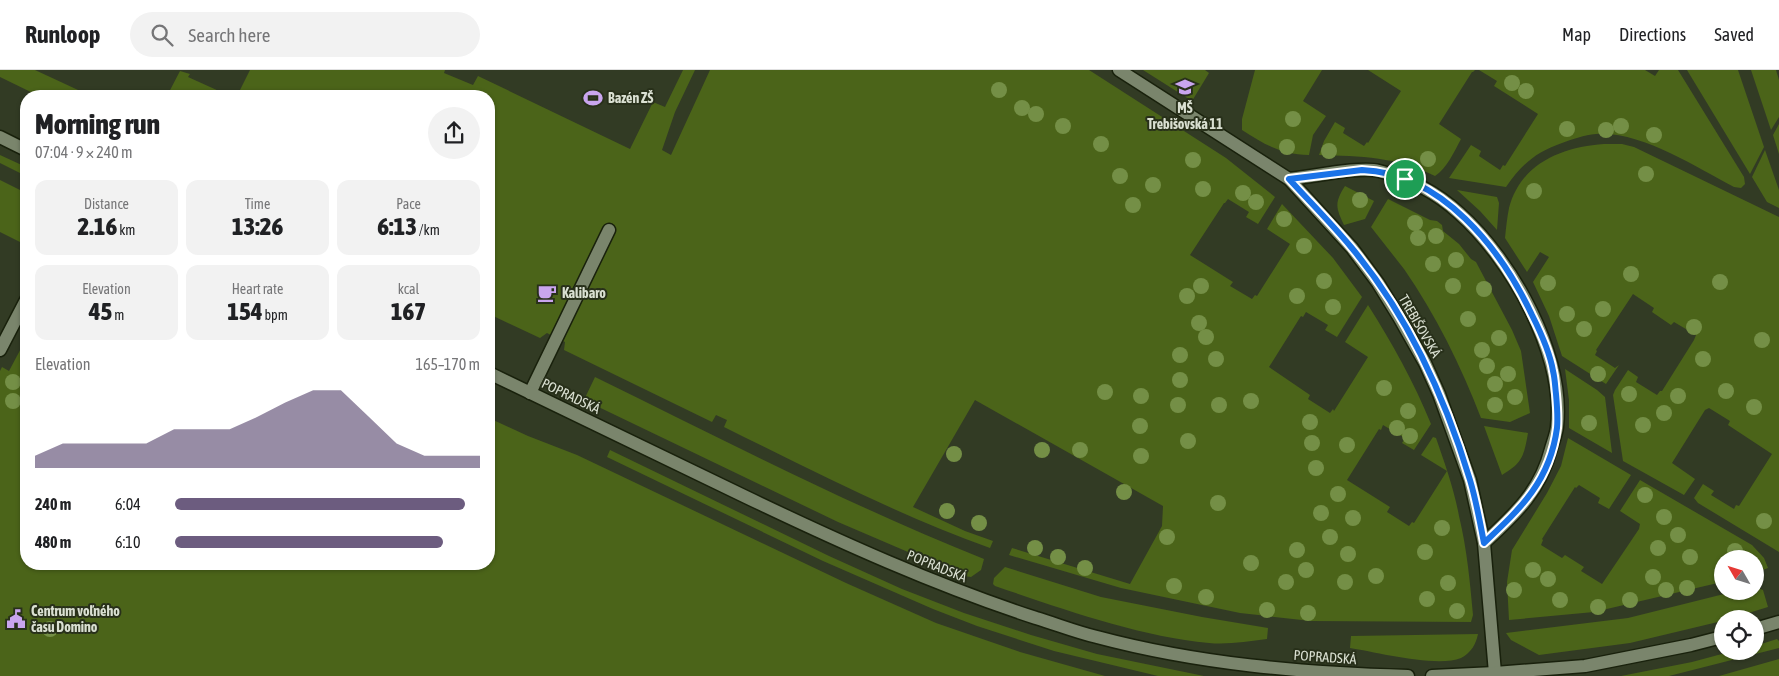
<!DOCTYPE html>
<meta charset="utf-8">
<style>
:root{--surface:#fff;--page:#f2f2f2;--text:#202124;--muted:#757577;--line:#e0e0e0;--accent:#6c5c7f}
body{margin:0;font-family:"Asap Condensed",sans-serif;background:var(--page);color:var(--text);height:100vh;display:flex;flex-direction:column;font-size:19px;white-space:nowrap}
*{box-sizing:border-box;margin:0}
p{font-size:16px;color:var(--muted)}
.icon{flex:none;width:28px;height:28px;fill:none;stroke:currentColor;stroke-width:2;stroke-linecap:round;stroke-linejoin:round}
.map{position:relative;flex:1;overflow:hidden}
.details{position:absolute;left:20px;top:20px;width:475px;height:480px;display:flex;flex-direction:column;background:var(--surface);border-radius:20px;box-shadow:0 1px 4px #0004}
.details>*{flex:none}
.needle{width:32px;rotate:309deg}
.fabs{position:absolute;left:1714px;top:480px;display:grid;gap:10px}
.fabs a{display:grid;place-items:center;width:50px;height:50px;border-radius:50%;background:var(--surface);box-shadow:0 1px 4px #0004;font-size:25px}
.pin{position:absolute;display:grid;place-items:center;width:42px;height:42px;color:#fff;margin:-21px;border:2px solid #fff;border-radius:50%;box-shadow:0 1px 5px #0007}
.round{display:grid;place-items:center;flex:none;width:52px;height:52px;border-radius:26px;background:var(--page)}
.head{display:flex;align-items:center;justify-content:space-between;height:85px;padding:0 15px}
h1{font-size:28px;font-weight:800;line-height:38px}
.metrics{display:grid;grid-template-columns:repeat(3,1fr);gap:8px;height:85px;padding:5px 15px}
.metrics div{display:grid;align-content:center;border-radius:12px;background:var(--page);text-align:center}
.metrics b{font-size:25px;font-weight:800}
.metrics small{font-size:14px;font-weight:400}
.metrics p{font-size:14px}
.chart{height:140px;padding:10px 15px}
.chart p{display:flex;justify-content:space-between}
.chart svg{width:100%;height:90px;margin-top:5px;fill:var(--accent);opacity:.7}
ul{padding:0 15px;list-style:none;font-size:16px}
li{display:grid;grid-template-columns:80px 60px 1fr;align-items:center;height:38px}
li i{height:12px;border-radius:6px;background:var(--accent)}
header{display:flex;align-items:center;gap:30px;box-sizing:border-box;height:70px;padding:0 25px;background:var(--surface);border-bottom:1px solid var(--line)}
header strong{font-size:24px}
nav{display:flex;gap:28px;margin-inline-start:auto;font-size:18px}
.search{width:350px;height:45px;background:var(--page);display:flex;align-items:center;gap:12px;box-sizing:border-box;padding:0 18px;border-radius:28px;color:var(--muted);font-size:19px}
.map>svg:first-child{display:block}
</style>
<header>
<strong>Runloop</strong>
<div class="search"><svg class="icon" aria-label="search" viewBox="0 0 24 24"><circle cx="10" cy="10" r="6"/><path d="M15 15l6 6"/></svg>Search here</div>
<nav><a>Map</a><a>Directions</a><a>Saved</a></nav>
</header>
<div class="map">
<svg width="1779" height="606" viewBox="0 0 1779 606">
<rect width="100%" height="100%" fill="#323b24"/>
<!-- green -->
<g fill="#4b6419">
<path d="M0,0H35L91,26H39L0,7Z"/>
<path d="M250,0H445L444,3L473,15L478,6L630,79L653,32L665,37L683,0H695L675,42L662,80L671,85L710,0H1089L1226,88L1275,127L1258,154L1246,147L1249,142L1228,129L1225,133H1224L1190,185L1233,212L1230,216L1252,229L1255,225L1257,226L1290,174L1267,159L1282,134L1333,188L1362,227L1337,267L1325,260L1328,255L1306,242L1303,247L1301,246L1269,297L1310,325L1308,329L1330,343L1333,339L1334,341L1368,287L1345,272L1368,235C1392,273 1414,312 1431,354L1414,380L1402,373L1405,368L1383,355L1381,360L1379,359L1347,410L1390,437L1387,442L1409,456L1412,452L1414,453L1447,401L1421,385L1433,367L1436,368C1445,394 1454,419 1459,446C1467,479 1470,512 1473,545L1471,552L1311,551L1240,543L1121,518L1009,485L1012,478L1130,514L1162,456L1163,436L975,330L913,437L965,461L993,471L990,478C898,445 811,400 724,357L727,350L716,345L712,352L564,280L565,272L547,263L540,268L489,244V26H237Z"/>
<path d="M1143,0H1205L1209,3L1192,31Z"/>
<path d="M1255,0H1322L1303,31L1326,46L1313,65L1309,85C1281,84 1265,75 1242,60V49Z"/>
<path d="M1368,0H1475L1473,2H1472L1439,54L1461,69C1454,82 1447,98 1435,106C1398,87 1360,86 1319,85L1324,71L1335,52L1345,58L1343,63L1364,76L1367,72L1368,73L1401,21Z"/>
<path d="M1479,0H1645L1655,6L1659,0H1678L1744,107L1745,114L1741,118L1734,117C1696,97 1639,60 1596,64C1584,65 1573,69 1562,73C1536,82 1522,94 1506,117L1449,108L1471,75L1481,81L1479,86L1500,100L1503,95L1505,96L1538,44L1494,16L1497,11Z"/>
<path d="M1687,0H1738L1764,77L1750,104Z"/>
<path d="M1751,0H1776L1779,10V47L1771,60Z"/>
<path d="M180,1L190,4L188,7L230,26H167Z"/>
<path d="M1779,54V84L1773,65Z"/>
<path d="M1604,74H1622L1634,77L1779,147V482L1698,433L1694,428L1703,414L1714,421L1711,425L1734,439L1736,435L1739,436L1772,384L1728,355L1730,351L1709,338L1705,340L1672,393L1695,409L1684,425L1623,391L1613,325L1615,320L1628,300L1638,307L1636,312L1657,325L1660,321H1662L1694,270L1696,265L1674,252L1671,255L1652,242L1654,238L1633,224L1596,280L1597,281L1595,285L1615,298L1619,295L1606,314L1562,286L1549,246L1533,212L1549,187L1540,182L1527,202L1505,168C1506,158 1507,148 1509,138C1521,93 1562,77 1604,74Z"/>
<path d="M1765,80L1779,120V138L1767,132L1752,107Z"/>
<path d="M0,85L26,97V106L0,93Z"/>
<path d="M0,110L26,123V175L0,162Z"/>
<path d="M1345,116L1374,131L1365,149L1344,155C1336,138 1334,133 1345,116Z"/>
<path d="M1457,120L1497,127L1499,133L1497,160L1480,141Z"/>
<path d="M1388,129L1430,150L1437,151L1442,155L1443,161L1459,174L1471,189L1476,192L1512,260L1521,281L1530,343L1510,352L1481,348C1461,296 1436,245 1404,199C1393,185 1382,171 1371,157Z"/>
<path d="M26,269V494H489V348L528,366L577,385L846,513L936,553L1020,582L1105,606H0V301L2,297L9,301Z"/>
<path d="M1565,299L1597,320L1605,327L1612,383L1569,358V330Z"/>
<path d="M595,307C724,370 851,436 984,489L981,500L971,507L964,506L838,452L584,330Z"/>
<path d="M1484,356L1528,363C1524,385 1523,393 1502,405Z"/>
<path d="M1568,368L1631,405L1609,439L1598,433L1600,428L1579,415L1576,418L1575,417L1542,469L1543,470L1541,475L1562,488L1565,485L1584,497L1581,501L1602,514L1639,459L1640,454L1620,441L1640,410L1752,475L1764,488L1768,498L1755,503V489H1722V512L1594,542L1509,550L1507,512L1512,480L1547,423L1561,396Z"/>
<path d="M610,380L829,486L902,519L964,543L1031,565L1097,584L1204,606H1158L1054,581L977,556L933,539L823,491L607,387Z"/>
<path d="M1005,497L1101,527L1202,547L1268,558L1267,569C1248,571 1228,575 1209,573C1138,566 1063,539 995,516L993,514L994,508Z"/>
<path d="M1755,517L1763,520L1768,537L1729,549H1722V551L1630,573L1539,585L1511,570L1506,563L1628,548L1736,521H1755Z"/>
<path d="M1478,564C1476,574 1471,583 1461,588C1437,598 1376,582 1350,578L1351,566Z"/>
<path d="M1777,569L1779,571V578L1669,606H1621L1692,592L1733,581H1755V576Z"/>
<path d="M1779,589V606H1719Z"/>
</g>
<g fill="none" stroke-linecap="round" stroke-linejoin="round">
<!-- lane casing -->
<g stroke="#19210c" stroke-width="15">
<path id="lane" d="M530,323L609,160"/>
</g>
<!-- street casing -->
<g stroke="#19210c" stroke-width="15">
<g id="street">
<path d="M1119,0L1289,109L1352,178L1378,213L1399,247L1425,293L1439,324L1470,410L1484,473L1495,603"/>
<path d="M1289,109C1311,107 1360,96 1379,101C1408,108 1437,123 1459,143C1512,190 1565,285 1557,357C1556,365 1553,372 1551,379C1540,422 1515,444 1484,473"/>
<path d="M0,280L26,230"/>
</g>
</g>
<!-- secondary casing -->
<g stroke="#19210c" stroke-width="15">
<g id="secondary">
<path d="M0,67L26,80"/>
<path d="M489,303C574,344 660,385 746,427C840,472 935,515 1036,548C1056,554 1076,562 1097,567C1198,594 1303,603 1408,606"/>
<path d="M1755,559L1779,552"/>
<path d="M1432,606L1495,603L1585,596L1691,575L1722,567"/>
</g>
</g>
<!-- lane -->
<use href="#lane" stroke="#7a856c" stroke-width="12"/>
<!-- street -->
<use href="#street" stroke="#7a856c" stroke-width="12"/>
<!-- secondary -->
<use href="#secondary" stroke="#7a856c" stroke-width="12"/>
</g>
<!-- trees -->
<g fill="#748f46">
<circle cx="1512" cy="13" r="8"/>
<circle cx="999" cy="20" r="8"/>
<circle cx="1526" cy="21" r="8"/>
<circle cx="1022" cy="38" r="8"/>
<circle cx="1036" cy="44" r="8"/>
<circle cx="1293" cy="49" r="8"/>
<circle cx="1063" cy="56" r="8"/>
<circle cx="1621" cy="56" r="8"/>
<circle cx="1567" cy="59" r="8"/>
<circle cx="1606" cy="60" r="8"/>
<circle cx="1654" cy="65" r="8"/>
<circle cx="1101" cy="74" r="8"/>
<circle cx="1287" cy="77" r="8"/>
<circle cx="1329" cy="81" r="8"/>
<circle cx="1428" cy="89" r="8"/>
<circle cx="1193" cy="90" r="8"/>
<circle cx="1646" cy="104" r="8"/>
<circle cx="1120" cy="106" r="8"/>
<circle cx="1153" cy="115" r="8"/>
<circle cx="1203" cy="119" r="8"/>
<circle cx="1534" cy="121" r="8"/>
<circle cx="1243" cy="123" r="8"/>
<circle cx="1360" cy="130" r="8"/>
<circle cx="1256" cy="132" r="8"/>
<circle cx="1133" cy="135" r="8"/>
<circle cx="1284" cy="149" r="8"/>
<circle cx="1415" cy="153" r="8"/>
<circle cx="1436" cy="166" r="8"/>
<circle cx="1418" cy="168" r="8"/>
<circle cx="1304" cy="176" r="8"/>
<circle cx="1456" cy="190" r="8"/>
<circle cx="1433" cy="194" r="8"/>
<circle cx="1631" cy="204" r="8"/>
<circle cx="1324" cy="211" r="8"/>
<circle cx="1720" cy="212" r="8"/>
<circle cx="1548" cy="213" r="8"/>
<circle cx="1201" cy="216" r="8"/>
<circle cx="1453" cy="216" r="8"/>
<circle cx="1484" cy="219" r="8"/>
<circle cx="1187" cy="226" r="8"/>
<circle cx="1297" cy="226" r="8"/>
<circle cx="1333" cy="237" r="8"/>
<circle cx="1603" cy="239" r="8"/>
<circle cx="1567" cy="244" r="8"/>
<circle cx="1468" cy="249" r="8"/>
<circle cx="1199" cy="253" r="8"/>
<circle cx="1694" cy="257" r="8"/>
<circle cx="1584" cy="259" r="8"/>
<circle cx="1206" cy="267" r="8"/>
<circle cx="1499" cy="268" r="8"/>
<circle cx="1762" cy="270" r="8"/>
<circle cx="1482" cy="280" r="8"/>
<circle cx="1180" cy="285" r="8"/>
<circle cx="1216" cy="289" r="8"/>
<circle cx="1703" cy="289" r="8"/>
<circle cx="1487" cy="296" r="8"/>
<circle cx="1508" cy="304" r="8"/>
<circle cx="1598" cy="304" r="8"/>
<circle cx="1180" cy="310" r="8"/>
<circle cx="13" cy="312" r="8"/>
<circle cx="1495" cy="314" r="8"/>
<circle cx="1384" cy="318" r="8"/>
<circle cx="1726" cy="321" r="8"/>
<circle cx="1105" cy="322" r="8"/>
<circle cx="1629" cy="324" r="8"/>
<circle cx="1141" cy="326" r="8"/>
<circle cx="1678" cy="326" r="8"/>
<circle cx="1515" cy="327" r="8"/>
<circle cx="13" cy="331" r="8"/>
<circle cx="1251" cy="331" r="8"/>
<circle cx="1178" cy="335" r="8"/>
<circle cx="1219" cy="335" r="8"/>
<circle cx="1495" cy="335" r="8"/>
<circle cx="1754" cy="337" r="8"/>
<circle cx="1408" cy="341" r="8"/>
<circle cx="1664" cy="343" r="8"/>
<circle cx="1310" cy="352" r="8"/>
<circle cx="1589" cy="353" r="8"/>
<circle cx="1643" cy="355" r="8"/>
<circle cx="1140" cy="356" r="8"/>
<circle cx="1397" cy="358" r="8"/>
<circle cx="1410" cy="366" r="8"/>
<circle cx="1188" cy="371" r="8"/>
<circle cx="1312" cy="373" r="8"/>
<circle cx="1347" cy="375" r="8"/>
<circle cx="1042" cy="380" r="8"/>
<circle cx="1080" cy="380" r="8"/>
<circle cx="954" cy="384" r="8"/>
<circle cx="1141" cy="386" r="8"/>
<circle cx="1316" cy="398" r="8"/>
<circle cx="1124" cy="422" r="8"/>
<circle cx="1338" cy="424" r="8"/>
<circle cx="1645" cy="425" r="8"/>
<circle cx="1218" cy="433" r="8"/>
<circle cx="947" cy="441" r="8"/>
<circle cx="1321" cy="443" r="8"/>
<circle cx="1664" cy="447" r="8"/>
<circle cx="1353" cy="448" r="8"/>
<circle cx="1764" cy="451" r="8"/>
<circle cx="979" cy="453" r="8"/>
<circle cx="1442" cy="458" r="8"/>
<circle cx="1678" cy="465" r="8"/>
<circle cx="1167" cy="467" r="8"/>
<circle cx="1330" cy="467" r="8"/>
<circle cx="1035" cy="478" r="8"/>
<circle cx="1658" cy="478" r="8"/>
<circle cx="1297" cy="480" r="8"/>
<circle cx="1735" cy="481" r="8"/>
<circle cx="1425" cy="482" r="8"/>
<circle cx="1348" cy="484" r="8"/>
<circle cx="1058" cy="487" r="8"/>
<circle cx="1690" cy="487" r="8"/>
<circle cx="1251" cy="493" r="8"/>
<circle cx="1085" cy="498" r="8"/>
<circle cx="1306" cy="500" r="8"/>
<circle cx="1533" cy="500" r="8"/>
<circle cx="1376" cy="506" r="8"/>
<circle cx="1653" cy="507" r="8"/>
<circle cx="1548" cy="509" r="8"/>
<circle cx="1286" cy="512" r="8"/>
<circle cx="1345" cy="512" r="8"/>
<circle cx="1448" cy="513" r="8"/>
<circle cx="1174" cy="516" r="8"/>
<circle cx="1687" cy="518" r="8"/>
<circle cx="1514" cy="520" r="8"/>
<circle cx="1666" cy="520" r="8"/>
<circle cx="1206" cy="527" r="8"/>
<circle cx="1427" cy="529" r="8"/>
<circle cx="1560" cy="530" r="8"/>
<circle cx="1630" cy="530" r="8"/>
<circle cx="1598" cy="537" r="8"/>
<circle cx="1267" cy="540" r="8"/>
<circle cx="1457" cy="541" r="8"/>
<circle cx="1308" cy="543" r="8"/>
<circle cx="50" cy="559" r="8"/>
</g>
<g fill="none" stroke-linecap="round" stroke-linejoin="round">
<!-- route casing -->
<g stroke="#fff" stroke-width="10">
<path id="route" d="M1362,100C1442,103 1501,179 1532,245C1541,263 1550,282 1553,301C1555,309 1555,316 1556,324C1557,335 1558,347 1557,358C1550,411 1521,438 1484,473C1480,452 1476,430 1470,410C1445,327 1407,244 1351,177C1331,153 1310,132 1289,109Z"/>
</g>
<!-- route -->
<use href="#route" stroke="#1a73e8" stroke-width="6"/>
</g>
<!-- icons -->
<defs>
<g id="school-bare" transform="scale(1.5)"><path d="M0-5L7-2L0 1L-7-2ZM-4 1L0 2.5L4 1V4Q0 6-4 4Z" fill="#c9a5ee" stroke="#28301a" stroke-width="2.5" paint-order="stroke"/></g>
<g id="stadium-bare" transform="scale(1.5)"><path d="M0-5a6.5 5 0 1 0 0 10a6.5 5 0 1 0 0-10ZM-3.5-1.8h7v3.6h-7Z" fill="#c9a5ee" stroke="#28301a" stroke-width="2.5" paint-order="stroke"/></g>
<g id="cafe-bare" transform="scale(1.5)"><path d="M-5.5-4.5H6V0H3Q3 3.5 0 3.5H-2.5Q-5.5 3.5-5.5 0ZM3-3.2v2h1.7v-2ZM-6 4.5H4V6H-6Z" fill="#c9a5ee" stroke="#28301a" stroke-width="2.5" paint-order="stroke"/></g>
<g id="civic-bare" transform="scale(1.5)"><path d="M-.6-6.5H3V-4.5H.6V-3L4-1V1h2V6H-6V1h2V-1L-.6-3ZM-1.2 2.5V6h2.4V2.5Z" fill="#c9a5ee" stroke="#28301a" stroke-width="2.5" paint-order="stroke"/></g>
</defs>
<g fill-rule="evenodd">
<use href="#school-bare" x="1185" y="17"/>
<use href="#stadium-bare" x="593" y="28"/>
<use href="#cafe-bare" x="547" y="223"/>
<use href="#civic-bare" x="16" y="549"/>
</g>
<g text-anchor="middle" stroke-width="4" stroke-linejoin="round" paint-order="stroke">
<!-- poi labels -->
<g font-size="14" font-weight="bold" fill="#dae0d2" stroke="#28301a" text-anchor="start">
<text x="608" y="33">Bazén ZŠ</text>
<text x="1185" y="43" text-anchor="middle">MŠ<tspan x="1185" dy="16">Trebišovská 11</tspan></text>
<text x="562" y="228">Kalibaro</text>
<text x="31" y="546">Centrum voľného<tspan x="31" dy="16">času Domino</tspan></text>
</g>
<!-- street labels -->
<g font-size="14" fill="#dae0d2" stroke="#28301a">
<text transform="translate(1420 256) rotate(60)" y="5">TREBIŠOVSKÁ</text>
<text transform="translate(571 326) rotate(26)" y="5">POPRADSKÁ</text>
<text transform="translate(937 496) rotate(22)" y="5">POPRADSKÁ</text>
<text transform="translate(1325 587) rotate(4)" y="5">POPRADSKÁ</text>
</g>
</g>
</svg>
<div class="fabs">
<a><svg class="needle" viewBox="-14 -14 28 28"><path d="M0-13l5 13h-10z" fill="#e53935"/><path d="M0 13l5-13h-10z" fill="#757577"/></svg></a>
<a><svg class="icon" aria-label="locate" viewBox="0 0 24 24"><circle cx="12" cy="12" r="6"/><path d="M12 2v4M12 18v4M2 12h4M18 12h4"/></svg></a>
</div>
<div class="pin" style="left:1405px;top:109px;background:#1e9e55"><svg class="icon" aria-label="arrive" viewBox="0 0 24 24"><path d="M6 21V4h12l-3 4 3 4H6"/></svg></div>
<section class="details">
<div class="head"><div><h1>Morning run</h1><p>07:04 · 9 × 240 m</p></div><a class="round"><svg class="icon" aria-label="share" viewBox="0 0 24 24"><path d="M12 15V3M7 8l5-5 5 5M5 13v7h14v-7"/></svg></a></div>
<div class="metrics">
<div><p>Distance</p><b>2.16<small> km</small></b></div>
<div><p>Time</p><b>13:26</b></div>
<div><p>Pace</p><b>6:13<small> /km</small></b></div>
</div>
<div class="metrics">
<div><p>Elevation</p><b>45<small> m</small></b></div>
<div><p>Heart rate</p><b>154<small> bpm</small></b></div>
<div><p>kcal</p><b>167</b></div>
</div>
<div class="chart"><p><span>Elevation</span>165–170 m</p>
<svg viewBox="0 0 160 44" preserveAspectRatio="none"><path d="M0 44V38L10 32L20 32L30 32L40 32L50 25L60 25L70 25L80 19L90 12L100 6L110 6L120 19L130 32L140 38L150 38L160 38V44z"/></svg>
</div>
<ul>
<li><b>240 m</b>6:04<i style="width:95%"></i></li>
<li><b>480 m</b>6:10<i style="width:88%"></i></li>
</ul>
</section>
</div>
